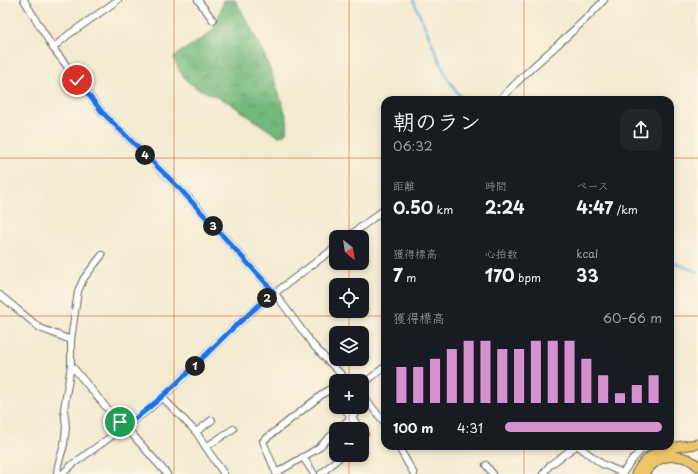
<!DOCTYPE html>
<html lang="ja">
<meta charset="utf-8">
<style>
:root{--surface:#171b24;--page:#20242c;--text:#f1f3f6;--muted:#9ea1a6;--accent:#d690ce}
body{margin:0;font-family:"Playpen Sans","Klee One",sans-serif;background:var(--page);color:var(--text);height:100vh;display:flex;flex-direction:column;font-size:15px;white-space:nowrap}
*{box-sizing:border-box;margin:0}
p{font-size:13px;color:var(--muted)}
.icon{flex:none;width:22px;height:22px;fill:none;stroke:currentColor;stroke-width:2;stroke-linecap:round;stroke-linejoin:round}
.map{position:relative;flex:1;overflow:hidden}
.sheet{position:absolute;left:381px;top:96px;width:293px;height:354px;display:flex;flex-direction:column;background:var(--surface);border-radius:12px;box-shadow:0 2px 6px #0003}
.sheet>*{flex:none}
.needle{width:26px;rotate:150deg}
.fabs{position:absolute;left:329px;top:230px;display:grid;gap:8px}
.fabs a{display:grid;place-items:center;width:40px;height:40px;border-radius:8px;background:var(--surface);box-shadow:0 2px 6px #0003;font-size:20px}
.pin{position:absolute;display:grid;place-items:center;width:34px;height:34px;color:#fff;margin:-17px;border:2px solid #fff;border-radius:50%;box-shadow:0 1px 4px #0007}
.km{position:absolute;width:20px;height:20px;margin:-10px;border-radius:50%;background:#222;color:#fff;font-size:11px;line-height:20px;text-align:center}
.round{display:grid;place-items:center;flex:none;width:42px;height:42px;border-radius:12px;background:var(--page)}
.headline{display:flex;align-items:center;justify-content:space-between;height:68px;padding:0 12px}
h1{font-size:22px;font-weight:700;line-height:30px}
.metrics{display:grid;grid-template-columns:repeat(3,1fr);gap:6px;height:68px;padding:4px 12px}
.metrics div{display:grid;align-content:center}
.metrics b{font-size:17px;font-weight:700}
.metrics small{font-size:11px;font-weight:400}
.metrics p{font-size:11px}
.chart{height:112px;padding:8px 12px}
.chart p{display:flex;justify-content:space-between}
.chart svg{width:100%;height:72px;margin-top:4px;stroke:var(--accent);stroke-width:6}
ul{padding:0 12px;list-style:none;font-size:13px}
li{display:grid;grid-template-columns:64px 48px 1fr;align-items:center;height:30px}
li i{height:10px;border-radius:5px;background:var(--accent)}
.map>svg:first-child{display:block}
</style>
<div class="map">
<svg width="698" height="474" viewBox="0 0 698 474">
<defs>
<pattern id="forest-crowns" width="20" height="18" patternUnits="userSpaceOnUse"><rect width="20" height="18" fill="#73b87c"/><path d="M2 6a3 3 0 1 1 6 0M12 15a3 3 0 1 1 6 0" fill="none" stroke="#5e9565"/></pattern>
</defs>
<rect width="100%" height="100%" fill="#fcf5e5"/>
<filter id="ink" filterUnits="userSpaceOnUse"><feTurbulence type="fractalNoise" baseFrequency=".025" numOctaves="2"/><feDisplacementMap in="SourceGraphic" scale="8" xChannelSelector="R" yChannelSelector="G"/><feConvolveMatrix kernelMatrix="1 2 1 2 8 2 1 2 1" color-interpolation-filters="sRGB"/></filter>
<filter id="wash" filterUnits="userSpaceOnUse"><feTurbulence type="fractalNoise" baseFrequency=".012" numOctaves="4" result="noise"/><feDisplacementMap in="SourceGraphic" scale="16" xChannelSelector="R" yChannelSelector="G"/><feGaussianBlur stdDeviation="0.9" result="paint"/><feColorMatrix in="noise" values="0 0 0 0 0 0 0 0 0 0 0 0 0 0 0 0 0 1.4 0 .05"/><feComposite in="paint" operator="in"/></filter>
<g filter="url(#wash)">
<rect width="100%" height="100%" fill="#f3ead0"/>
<!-- forest -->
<path fill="url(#forest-crowns)" stroke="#486a4c" d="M224,0H235C255,33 272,69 283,106C285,113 289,122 287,130C286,132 285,133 284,135L279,136L273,133L228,102L197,88L188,82L180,72L174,59L176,55L206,36L214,29Z"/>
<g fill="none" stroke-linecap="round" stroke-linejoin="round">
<!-- stream -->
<g stroke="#59b2d6" stroke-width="2">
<path d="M413,0L430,38L445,74L456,91L463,100"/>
<path d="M670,261L698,272"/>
</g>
</g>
</g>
<g filter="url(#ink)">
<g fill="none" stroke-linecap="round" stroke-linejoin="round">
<!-- minor casing -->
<g stroke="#67645b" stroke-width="8">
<g id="minor">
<path d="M24,0L53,48L102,112L186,195L274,292L313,345L328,361L348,381"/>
<path d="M198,0L213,20"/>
<path d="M53,48L68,35L118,0"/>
<path d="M500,100C532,63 572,36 604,0"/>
<path d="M348,237L385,209"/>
<path d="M0,295L40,328L71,340"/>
<path d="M71,365L115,418L125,426L167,474"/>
<path d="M362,385L383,368"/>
<path d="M362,395L385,423"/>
<path d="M162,397L196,432L206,447L233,429"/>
<path d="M336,399L328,390L263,441L276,473L317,449L336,431"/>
<path d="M343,407L361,429"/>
<path d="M338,429L368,403"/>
<path d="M362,430L365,434L362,437"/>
<path d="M196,432L212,420"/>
<path d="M205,446L224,474"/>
<path d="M398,446L414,474"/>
<path d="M578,446L602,464L623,473V474"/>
<path d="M303,457L314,474"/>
<path d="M486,465L493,474"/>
<path d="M623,473L629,464L640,451L651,446"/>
<path d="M57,474L58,465L64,445L66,427L64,409L71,365V340L78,291L84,278L102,255"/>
<path d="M62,474L73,464L148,410L168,392L230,331L264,301L336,247"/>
<path d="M321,474L342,455"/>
<path d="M543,474L550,465L576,446"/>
</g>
</g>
<!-- highway casing -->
<g stroke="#67645b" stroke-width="11">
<g id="highway">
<path d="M636,474C649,448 672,447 698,444"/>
<path d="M644,474C647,470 649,467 653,464C665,453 686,454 698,466"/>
</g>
</g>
<!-- minor -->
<use href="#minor" stroke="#fff" stroke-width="6"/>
<!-- highway -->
<use href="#highway" stroke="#edc569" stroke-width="9"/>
</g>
</g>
<g fill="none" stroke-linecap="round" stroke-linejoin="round" filter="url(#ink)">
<!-- route casing -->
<g stroke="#fff" stroke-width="8">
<path id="route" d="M77,80L102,112L181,190L274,292C259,305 244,318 230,331C196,364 164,399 125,426L120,422"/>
</g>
<!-- route -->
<use href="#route" stroke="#1a73e8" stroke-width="5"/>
</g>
<!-- grid -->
<path fill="none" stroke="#de560d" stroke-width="1" stroke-opacity="0.55" d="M174,0V474M349,0V237M524,0V100M0,158H385M670,158H698M349,263V285M349,311V333M0,316H385M670,316H698M349,359V381M349,407V429M524,446V474M349,455V474"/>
</svg>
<div class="fabs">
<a><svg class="needle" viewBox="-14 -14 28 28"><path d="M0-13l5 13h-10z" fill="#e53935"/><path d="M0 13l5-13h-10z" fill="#9ea1a6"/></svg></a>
<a><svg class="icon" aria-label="locate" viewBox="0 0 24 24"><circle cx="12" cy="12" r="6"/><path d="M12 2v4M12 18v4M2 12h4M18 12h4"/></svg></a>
<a><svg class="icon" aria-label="layers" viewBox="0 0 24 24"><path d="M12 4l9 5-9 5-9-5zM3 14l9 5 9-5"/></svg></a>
<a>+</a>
<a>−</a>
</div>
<div class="pin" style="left:120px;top:422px;background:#1e9e55"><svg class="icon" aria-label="arrive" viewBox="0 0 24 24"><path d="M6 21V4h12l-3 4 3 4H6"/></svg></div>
<div class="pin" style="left:77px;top:80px;background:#d93025"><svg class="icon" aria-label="check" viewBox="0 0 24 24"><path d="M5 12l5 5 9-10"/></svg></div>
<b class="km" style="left:195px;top:366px">1</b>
<b class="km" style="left:267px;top:298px">2</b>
<b class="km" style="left:213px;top:226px">3</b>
<b class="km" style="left:145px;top:155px">4</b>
<section class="sheet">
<div class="headline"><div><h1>朝のラン</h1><p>06:32</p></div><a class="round"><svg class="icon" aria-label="share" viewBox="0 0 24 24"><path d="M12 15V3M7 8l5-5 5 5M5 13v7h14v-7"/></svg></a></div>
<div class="metrics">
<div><p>距離</p><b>0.50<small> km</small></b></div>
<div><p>時間</p><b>2:24</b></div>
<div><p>ペース</p><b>4:47<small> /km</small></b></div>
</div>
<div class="metrics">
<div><p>獲得標高</p><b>7<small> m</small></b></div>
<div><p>心拍数</p><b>170<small> bpm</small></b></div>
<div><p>kcal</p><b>33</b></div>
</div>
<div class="chart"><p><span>獲得標高</span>60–66 m</p>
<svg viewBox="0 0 160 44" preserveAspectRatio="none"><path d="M5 44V22M15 44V22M25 44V17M35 44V11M45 44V6M55 44V6M65 44V11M75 44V11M85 44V6M95 44V6M105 44V6M115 44V17M125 44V27M135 44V38M145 44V33M155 44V27"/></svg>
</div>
<ul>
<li><b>100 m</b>4:31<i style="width:100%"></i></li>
</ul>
</section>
</div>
